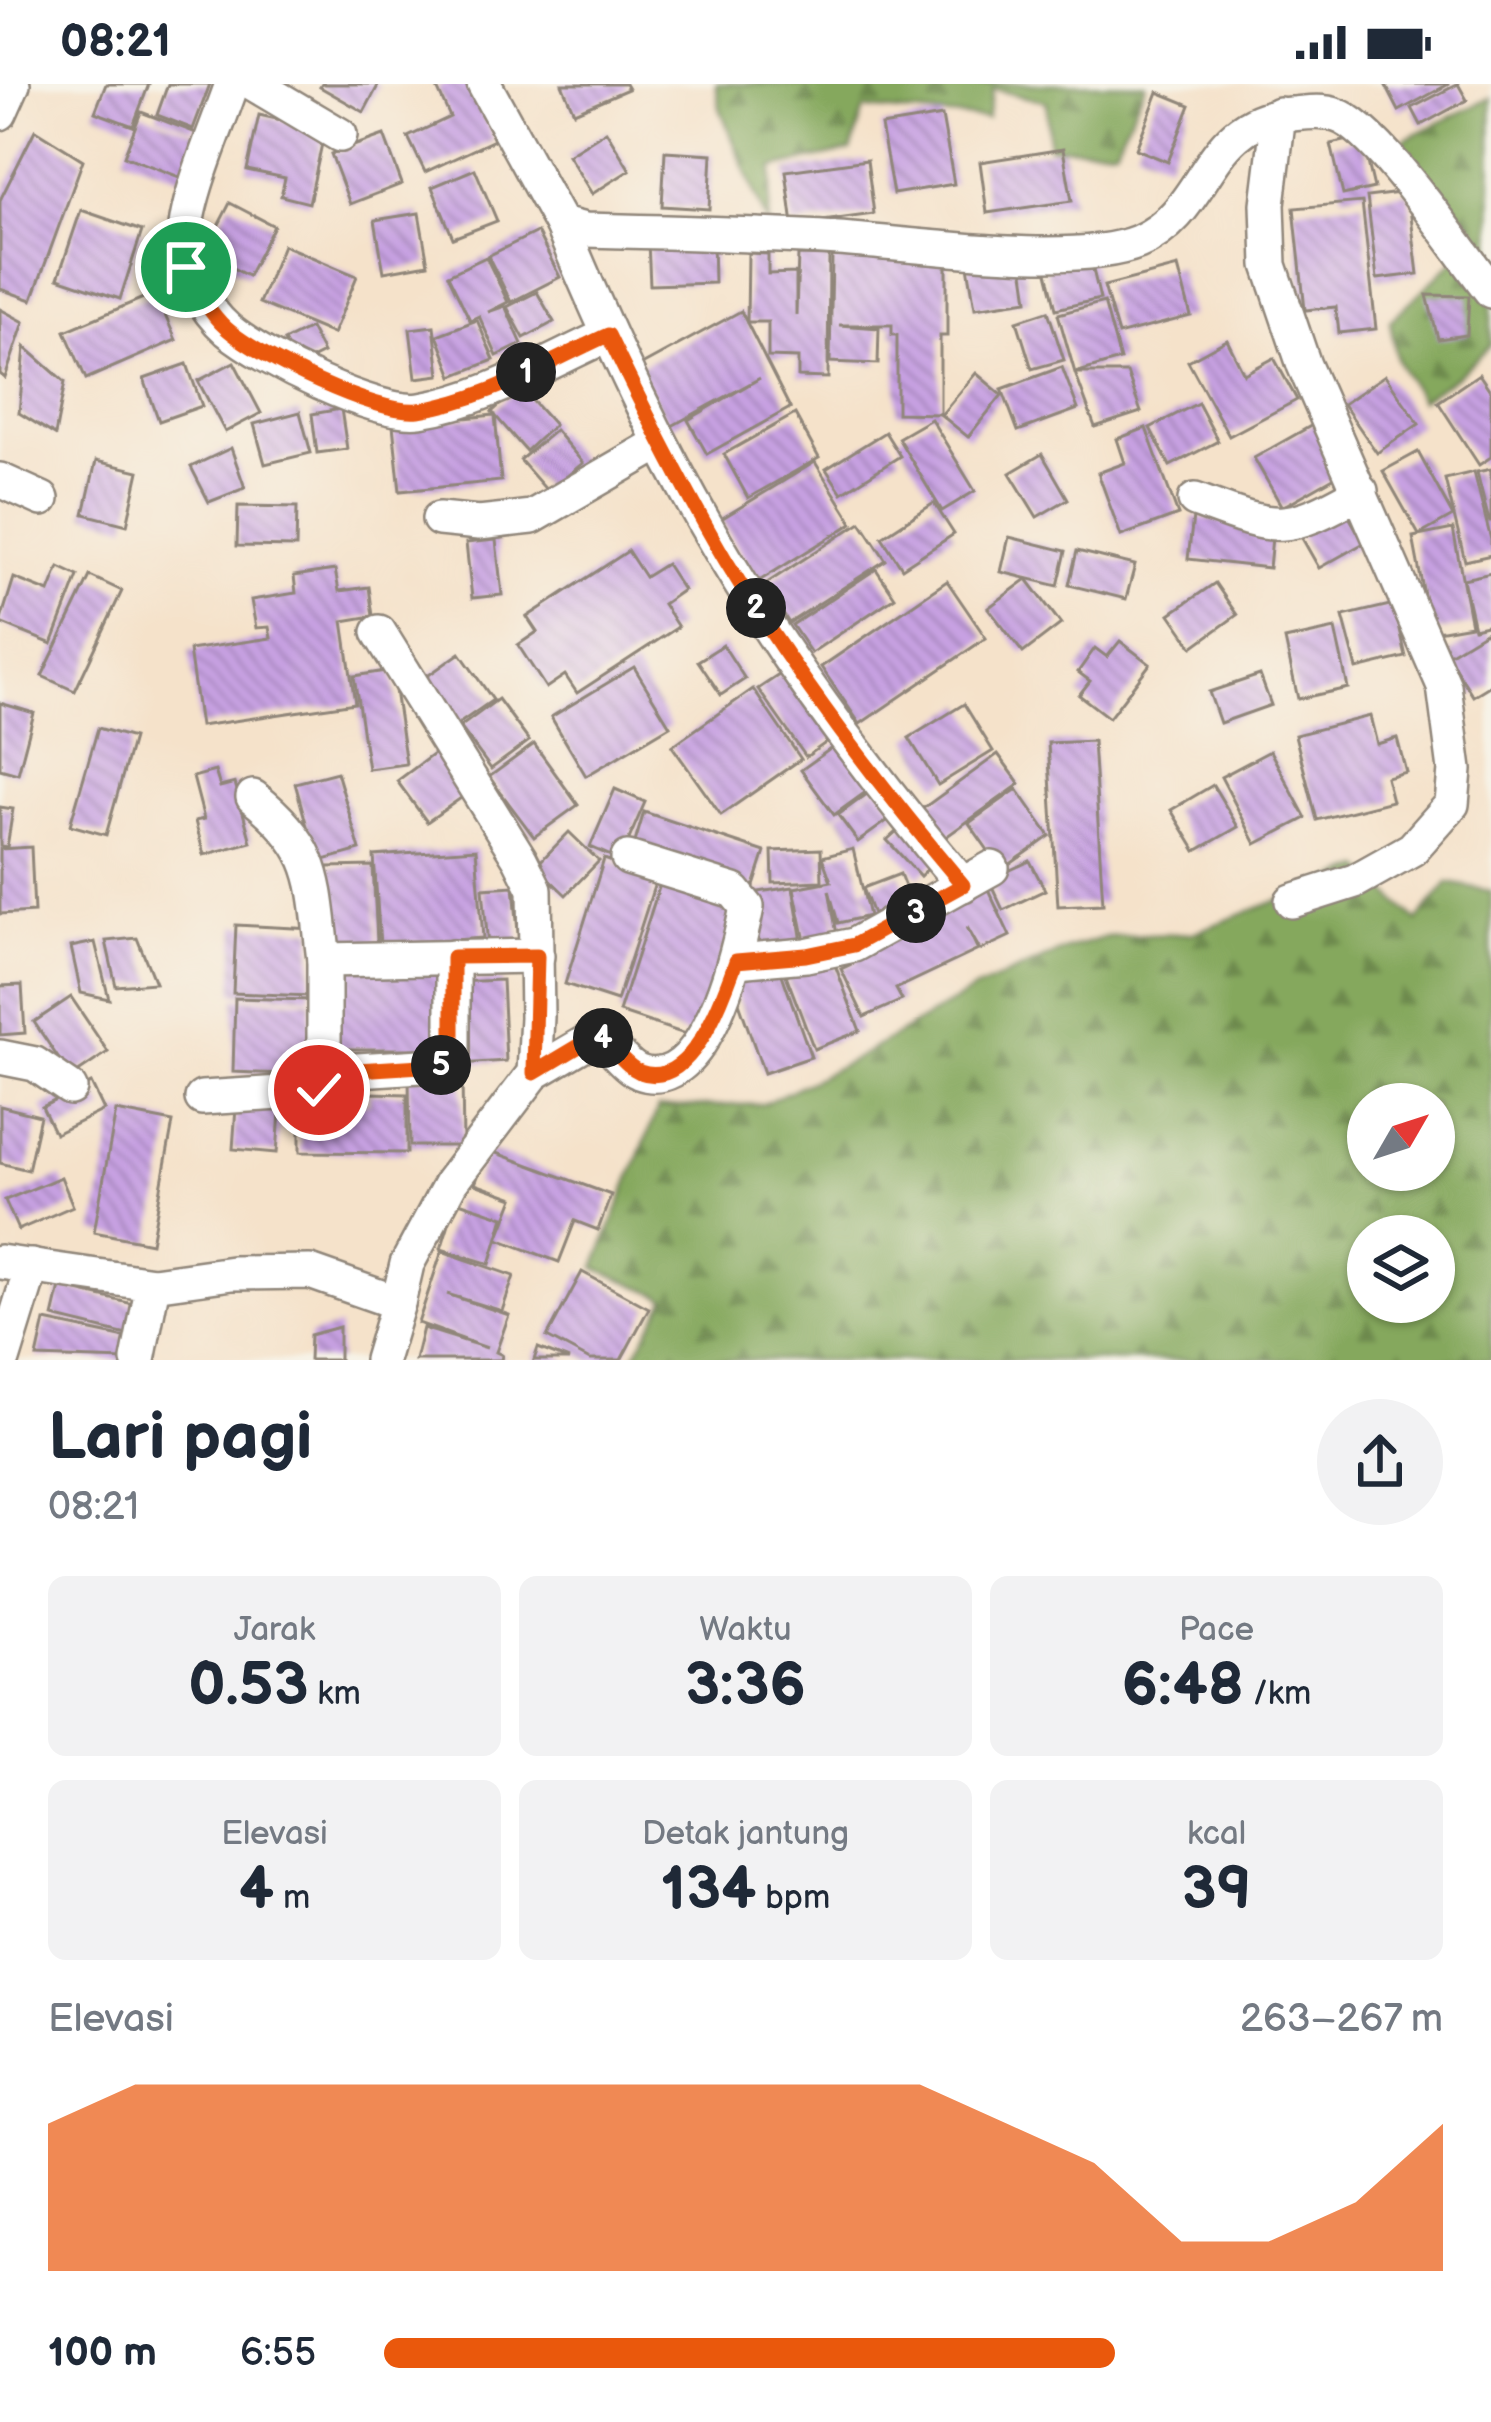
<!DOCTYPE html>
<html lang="id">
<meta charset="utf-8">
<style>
:root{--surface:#fff;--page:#f2f2f3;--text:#1f2937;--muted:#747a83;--accent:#ea580c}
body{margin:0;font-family:"Balsamiq Sans",sans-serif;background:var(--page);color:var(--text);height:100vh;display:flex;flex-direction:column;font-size:45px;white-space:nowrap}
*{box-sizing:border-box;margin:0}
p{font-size:39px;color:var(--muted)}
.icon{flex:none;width:66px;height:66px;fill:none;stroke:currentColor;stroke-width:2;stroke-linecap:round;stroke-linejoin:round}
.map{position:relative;height:1276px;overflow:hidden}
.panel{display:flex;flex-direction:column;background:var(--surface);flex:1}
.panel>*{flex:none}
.needle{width:78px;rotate:51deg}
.controls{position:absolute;left:1347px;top:999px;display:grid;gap:24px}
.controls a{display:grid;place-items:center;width:108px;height:108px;border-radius:50%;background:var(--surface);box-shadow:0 3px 9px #0004;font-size:60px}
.pin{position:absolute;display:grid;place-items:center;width:102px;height:102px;color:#fff;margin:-51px;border:6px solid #fff;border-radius:50%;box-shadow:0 3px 12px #0007}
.km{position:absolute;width:60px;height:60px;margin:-30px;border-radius:50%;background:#222;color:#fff;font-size:33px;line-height:60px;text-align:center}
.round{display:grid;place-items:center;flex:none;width:126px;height:126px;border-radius:63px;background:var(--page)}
.headline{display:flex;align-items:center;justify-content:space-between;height:204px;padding:0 48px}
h1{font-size:66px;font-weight:700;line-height:90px}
.metrics{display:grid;grid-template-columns:repeat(3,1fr);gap:18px;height:204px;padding:12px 48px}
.metrics div{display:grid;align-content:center;border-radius:18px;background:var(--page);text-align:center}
.metrics b{font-size:60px;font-weight:700}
.metrics small{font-size:33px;font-weight:400}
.metrics p{font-size:33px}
.chart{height:336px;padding:24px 48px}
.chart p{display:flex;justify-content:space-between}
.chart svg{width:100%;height:216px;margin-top:12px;fill:var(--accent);opacity:.7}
ul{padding:0 48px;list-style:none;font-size:39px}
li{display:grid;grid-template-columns:192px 144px 1fr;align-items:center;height:90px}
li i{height:30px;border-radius:15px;background:var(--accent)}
.status{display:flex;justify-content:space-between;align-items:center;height:84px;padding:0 60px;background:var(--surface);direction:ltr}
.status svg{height:33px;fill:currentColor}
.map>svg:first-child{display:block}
</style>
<div class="status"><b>08:21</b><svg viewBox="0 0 49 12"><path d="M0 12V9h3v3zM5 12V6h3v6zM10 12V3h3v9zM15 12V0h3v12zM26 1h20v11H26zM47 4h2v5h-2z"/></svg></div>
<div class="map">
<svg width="1491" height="1276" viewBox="0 0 1491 1276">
<defs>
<pattern id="forest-firs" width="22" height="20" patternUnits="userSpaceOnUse" patternTransform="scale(3)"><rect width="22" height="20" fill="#85a85d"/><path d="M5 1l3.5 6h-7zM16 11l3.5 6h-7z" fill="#6d894d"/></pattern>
<pattern id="building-back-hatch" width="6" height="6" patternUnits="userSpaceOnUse" patternTransform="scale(3)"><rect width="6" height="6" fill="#c7a1e2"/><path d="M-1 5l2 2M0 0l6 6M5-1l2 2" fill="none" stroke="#a283b7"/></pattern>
</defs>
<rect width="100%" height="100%" fill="#f7f3e8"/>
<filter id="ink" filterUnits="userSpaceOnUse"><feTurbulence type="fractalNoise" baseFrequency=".00833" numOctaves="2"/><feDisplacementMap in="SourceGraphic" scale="24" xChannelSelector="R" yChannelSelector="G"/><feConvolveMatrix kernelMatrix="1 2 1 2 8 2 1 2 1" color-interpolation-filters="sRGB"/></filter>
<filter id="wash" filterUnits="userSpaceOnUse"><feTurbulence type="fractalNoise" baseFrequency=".004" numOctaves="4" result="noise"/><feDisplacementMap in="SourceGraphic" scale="48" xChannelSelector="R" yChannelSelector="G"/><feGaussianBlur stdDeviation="2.7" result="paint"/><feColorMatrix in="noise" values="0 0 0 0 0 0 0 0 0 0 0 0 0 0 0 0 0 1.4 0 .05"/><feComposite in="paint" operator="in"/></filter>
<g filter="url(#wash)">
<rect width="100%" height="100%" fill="#f5e2ca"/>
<!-- forest -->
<g fill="url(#forest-firs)" stroke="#586a44" stroke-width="3" fill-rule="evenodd">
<path d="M716,0H1146L1115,64L1049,63L1047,18L993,5L987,35L864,25L851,67L773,84L768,141L720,24Z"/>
<path d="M1491,14V261L1458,291L1420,316L1397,276L1390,237L1481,151L1397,59Z"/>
<path d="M1363,784L1417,837L1448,799L1491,807V1276H632L667,1214L595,1184L658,1024L763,1020L853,976L974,906L1067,865L1106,853L1193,849ZM1368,1020H1434V1086H1368ZM1368,1152H1434V1218H1368Z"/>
</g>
<g id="blocks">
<!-- building -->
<g fill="url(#building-back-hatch)">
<path d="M106,0H149L133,42L95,28Z"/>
<path d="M168,0H210L193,45L157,31Z"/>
<path d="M322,0H379L364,28L320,3Z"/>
<path d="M446,0H468L494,56L425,88L408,53L450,33L437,4Z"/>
<path d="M562,0H625L628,5L574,28Z"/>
<path d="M1385,0H1449L1399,27Z"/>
<path d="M1458,0L1467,16L1421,41L1412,24Z"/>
<path d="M1158,8L1190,21L1168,78L1136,65Z"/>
<path d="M141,28L199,50L182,94L124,72Z"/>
<path d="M259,31L325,46L309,119L281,112L285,94L247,86Z"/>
<path d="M942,32L954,100L893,110L881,42Z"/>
<path d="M35,46L83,76L32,216L0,205V116Z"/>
<path d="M606,47L630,86L592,110L568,71Z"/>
<path d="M384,51L402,100L350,120L331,70Z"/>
<path d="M1362,53L1374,104L1343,111L1331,60Z"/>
<path d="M1063,65L1072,117L987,129L980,78Z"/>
<path d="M665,67L712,70L709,125L662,122Z"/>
<path d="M867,76L874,130L793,141L786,87Z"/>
<path d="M475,85L497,137L453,154L432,103Z"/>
<path d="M1408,108L1418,190L1377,195L1367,113Z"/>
<path d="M1362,118L1376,245L1339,249L1336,223L1305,226L1294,124Z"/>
<path d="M230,119L274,142L248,192L204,169Z"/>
<path d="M81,126L142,147L120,215L58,194Z"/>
<path d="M419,129L428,180L384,188L375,136Z"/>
<path d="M537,148L560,193L511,218L488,172Z"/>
<path d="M713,156L714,199L650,201L648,158Z"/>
<path d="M283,161L357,192L333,250L259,219Z"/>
<path d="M748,169L768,170V190L796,189V231L798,171L829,172L828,294L798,293V274L768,273V238H747Z"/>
<path d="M832,172L947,174V252H940V330L897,329V251H892V241H839L879,244L878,280L830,278Z"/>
<path d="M486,173L508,218L488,228L505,222L522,260L497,272L479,232L470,236L448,191Z"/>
<path d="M1090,173L1100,215L1056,225L1046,184Z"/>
<path d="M1022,174L1028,216L975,224L968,182Z"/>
<path d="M1178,183L1191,232L1118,251L1104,202Z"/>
<path d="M537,208L554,238L524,254L507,223Z"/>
<path d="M155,209L176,256L86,295L65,247Z"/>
<path d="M1427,211L1469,212L1467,251L1438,255Z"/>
<path d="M1104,218L1120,276L1075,289H1127L1141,328L1095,343L1075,289L1058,230Z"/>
<path d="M0,225L24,238L5,294L0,290Z"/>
<path d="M741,227L790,324L707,370L688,336L760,294L670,343L638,283Z"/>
<path d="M1048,227L1064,276L1032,285L1017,237Z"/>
<path d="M477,236L494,276L453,292L437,251Z"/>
<path d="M434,242L440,291L416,294L410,245Z"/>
<path d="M310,244L323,269L297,282L284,257Z"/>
<path d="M1227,256L1244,290L1274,274L1297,316L1229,352L1188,277Z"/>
<path d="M25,263L65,298L55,351L19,329Z"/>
<path d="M234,278L261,329L225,348L198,297Z"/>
<path d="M187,280L202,322L159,337L144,295Z"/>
<path d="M1062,283L1078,325L1018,347L1002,305Z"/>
<path d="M976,289L1002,311L968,353L941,331Z"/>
<path d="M1479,290L1491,308V373L1479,381L1438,318Z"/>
<path d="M1385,291L1419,340L1377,369L1343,320Z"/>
<path d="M520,303L554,341L526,367L492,328Z"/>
<path d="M1198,319L1218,357L1170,382L1150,344Z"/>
<path d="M341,325L347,365L317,369L312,330Z"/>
<path d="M300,328L311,369L265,380L254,340Z"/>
<path d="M795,330L819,374L748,414L724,370Z"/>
<path d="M495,331L501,397L400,407L393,341Z"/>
<path d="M931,335L975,407L942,427L898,354Z"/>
<path d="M1316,339L1344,388L1282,423L1254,374Z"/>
<path d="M1146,344L1178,431L1121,452L1098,389L1125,379L1117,355Z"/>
<path d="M555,346L583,379L548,408L520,376Z"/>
<path d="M885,348L900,372L842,409L826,385Z"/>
<path d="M231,364L245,404L209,418L191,383Z"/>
<path d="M1418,368L1453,432L1419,451L1383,387Z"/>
<path d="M1042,370L1068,415L1037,433L1010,389Z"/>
<path d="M96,377L139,387L127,441L84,430Z"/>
<path d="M815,378L853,439L759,497L721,435Z"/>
<path d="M1491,385V437H1489L1477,388Z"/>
<path d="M1474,388L1491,456V471L1465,477L1445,395Z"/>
<path d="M934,419L954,450L902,484L882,453Z"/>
<path d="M238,422L297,423L296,463L237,462Z"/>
<path d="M1343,422L1364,459L1319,484L1298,447Z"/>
<path d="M1193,433L1273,443L1269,484L1188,475Z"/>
<path d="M861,438L886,476L789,539L764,501Z"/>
<path d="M1453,445L1471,541L1431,548L1413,453Z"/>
<path d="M1009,453L1066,467L1058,502L1001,488Z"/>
<path d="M496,456L502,511L472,514L466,459Z"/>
<path d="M628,467L645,493L666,480L683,506L663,520L678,543L577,609L565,591L546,604L518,561L537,548L527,533Z"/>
<path d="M1077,467L1135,481L1126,515L1069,501Z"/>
<path d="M59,483L78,492L52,560L0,539L14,494L49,508Z"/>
<path d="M876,485L895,513L811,569L792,541Z"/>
<path d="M335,486L339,507L369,503L373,532L343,537L355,619L200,642L189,566L271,554L269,543L256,544L251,516L296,509L294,492Z"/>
<path d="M1491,489V540L1474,544L1463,495Z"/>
<path d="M90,492L122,507L75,607L42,592Z"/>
<path d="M1027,495L1061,540L1023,569L988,524Z"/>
<path d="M947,497L986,554L860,640L821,583Z"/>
<path d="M1215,499L1237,531L1193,563L1170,530Z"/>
<path d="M1394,520L1406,573L1357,585L1343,532Z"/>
<path d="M1335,545L1348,604L1298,615L1285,556Z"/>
<path d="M1485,548L1491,557V601L1473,612L1447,571Z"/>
<path d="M1120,557L1150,580L1109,634L1079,611L1090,597L1078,588L1095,564L1107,573Z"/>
<path d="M723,561L745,595L721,611L698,577Z"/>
<path d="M460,569L493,616L457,641L423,595Z"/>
<path d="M634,583L670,642L586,692L551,633Z"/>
<path d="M791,583L838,650L806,673L758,605Z"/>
<path d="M392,586L406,680L368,685L354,592Z"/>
<path d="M1260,591L1271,621L1220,639L1209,608Z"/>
<path d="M753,605L801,675L721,731L672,662Z"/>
<path d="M498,615L529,657L491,685L460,643Z"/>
<path d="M0,619L34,629L18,690L0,685Z"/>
<path d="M964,620L993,667L938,701L909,654Z"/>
<path d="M1370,632L1377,660L1397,654L1406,688L1386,693L1392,717L1317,736L1295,651Z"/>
<path d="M98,644L133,654L106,751L70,741Z"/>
<path d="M844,655L877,700L834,731L801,686Z"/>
<path d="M1093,657L1103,820L1058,822L1048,659Z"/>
<path d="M534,660L578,721L534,753L489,693Z"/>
<path d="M440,665L471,707L427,738L397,697Z"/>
<path d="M1270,667L1306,734L1256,760L1221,693Z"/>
<path d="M998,670L1020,700L943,755L922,725Z"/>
<path d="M215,687L220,703L235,699L251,758L204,771L195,737L204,735L193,693Z"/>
<path d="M337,688L360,766L317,778L295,699Z"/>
<path d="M1213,701L1238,743L1196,767L1171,726Z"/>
<path d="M878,702L898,729L858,758L838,731Z"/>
<path d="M615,705L645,718L620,776L590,763Z"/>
<path d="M1017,705L1050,752L1002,786L969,739Z"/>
<path d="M0,723L13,725L7,763L0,762Z"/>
<path d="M644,728L765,768L753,805L633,765Z"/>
<path d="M906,739L938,775L920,792L887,756Z"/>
<path d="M569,748L599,777L566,811L536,782Z"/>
<path d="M31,763L34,828L0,830V765Z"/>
<path d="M476,765L483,854L380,861L374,772Z"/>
<path d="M821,765L822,797L773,799L772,767Z"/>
<path d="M853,765L869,832L838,839L829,806L838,856L806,862L794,804L831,797L822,773Z"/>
<path d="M604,775L657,793L617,917L565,900Z"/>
<path d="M1030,777L1045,806L1003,826L989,796Z"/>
<path d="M373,782L377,858L331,860L328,783Z"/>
<path d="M900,790L915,828L878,843L863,804Z"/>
<path d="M663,791L740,816L697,954L619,928Z"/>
<path d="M986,801L1010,852L980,866L967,843L978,866L896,905L902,916L864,933L841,885L858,877L853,867Z"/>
<path d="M514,802L519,860L488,863L483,804Z"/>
<path d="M793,803L802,858L754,865L745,810Z"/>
<path d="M236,841L313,845L310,912L233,909Z"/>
<path d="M137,854L155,899L116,902L106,857Z"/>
<path d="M95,858L109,915L81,909L71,863Z"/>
<path d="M832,873L860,947L814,965L786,891Z"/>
<path d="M331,880L451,885V965H330Z"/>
<path d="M779,882L811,973L764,989L732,899Z"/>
<path d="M502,896L506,977L459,980L455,898Z"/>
<path d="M22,901L25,949L0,951V902Z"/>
<path d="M71,913L108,968L71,993L34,938Z"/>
<path d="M235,914L311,916L309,991L233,988Z"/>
<path d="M409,991H462L463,1062H410Z"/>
<path d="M91,999L104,1026L55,1050L42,1023Z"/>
<path d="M369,1009L407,1010V1069L300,1068V1019H369Z"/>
<path d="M0,1022L40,1032L28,1086L0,1079Z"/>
<path d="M236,1024L280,1027L277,1069L233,1065Z"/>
<path d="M116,1027L173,1038L151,1159L94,1148Z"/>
<path d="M488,1066L611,1111L598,1146L575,1137L559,1178L498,1155L514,1114L475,1100Z"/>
<path d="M61,1093L73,1122L18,1146L5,1116Z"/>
<path d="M456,1117L504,1133L490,1180L441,1165Z"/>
<path d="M442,1167L514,1192L502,1227L447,1210L509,1231L496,1268L502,1271L501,1276H415L423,1244L487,1264L418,1239Z"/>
<path d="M582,1188L649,1224L621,1276H590L547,1253Z"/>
<path d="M60,1203L142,1222L135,1253L53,1233Z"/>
<path d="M45,1237L130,1255L126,1276L37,1273Z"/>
<path d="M339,1243V1276H309L310,1251Z"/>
<path d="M538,1264L569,1276H534Z"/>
</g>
</g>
</g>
<g filter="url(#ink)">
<use href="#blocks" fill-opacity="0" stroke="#90867a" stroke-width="3"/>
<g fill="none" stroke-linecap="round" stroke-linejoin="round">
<!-- minor casing -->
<g stroke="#90867a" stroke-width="38">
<g id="minor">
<path d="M232,0C218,42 184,117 185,158C185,190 204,225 228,246C263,275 376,332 420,326C485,316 548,278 608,251"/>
<path d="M254,0L340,51"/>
<path d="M484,0L561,140L585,146C670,148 754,150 839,155C913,160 1074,184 1138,158C1210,128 1203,35 1291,30C1305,29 1322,26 1336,31C1377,43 1460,168 1491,207"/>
<path d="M0,29L13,0"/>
<path d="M1279,30L1268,120L1270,181L1304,281L1444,602L1455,686L1452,720L1412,765L1355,797L1292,817"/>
<path d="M561,140C609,255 661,368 726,476C795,591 877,699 963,801"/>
<path d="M0,396L42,415"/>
<path d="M1195,416C1276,446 1284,451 1361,407"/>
<path d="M439,435L479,439L532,433L660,359"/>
<path d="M253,713C320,766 314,798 324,876L537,872"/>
<path d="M736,877L806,871L854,861L992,784"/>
<path d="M0,973L35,980L70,1004"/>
<path d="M326,988L453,980V873"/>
<path d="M534,989L597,952C612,961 623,981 639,988C706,1014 739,863 747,823L734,807L628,774"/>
<path d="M202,1014L314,1007L324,1002V876"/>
<path d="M0,1178L153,1200L232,1189L310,1188L398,1219L407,1180L451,1098L534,989L537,933L535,805L520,775L379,548"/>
<path d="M3,1276L32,1182"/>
<path d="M138,1276L153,1200"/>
<path d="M381,1276L398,1219"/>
</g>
</g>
<!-- minor -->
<use href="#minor" stroke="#fff" stroke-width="33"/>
</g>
</g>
<g fill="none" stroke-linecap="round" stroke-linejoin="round" filter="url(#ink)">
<!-- route casing -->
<g stroke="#fff" stroke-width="24">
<path id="route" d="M186,183C197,204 208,228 226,244C258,273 377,331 419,326C484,317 548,278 608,251C645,328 683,404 726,477C796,592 877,699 963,801L854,861L806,871L736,877C724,910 692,1008 640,988C623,981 613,960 596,952L534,989L537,872L453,873V980L326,988L324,1002L319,1006"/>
</g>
<!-- route -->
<use href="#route" stroke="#ea580c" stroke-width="15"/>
</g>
</svg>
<div class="controls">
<a><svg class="needle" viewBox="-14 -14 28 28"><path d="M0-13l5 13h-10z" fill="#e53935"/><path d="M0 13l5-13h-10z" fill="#747a83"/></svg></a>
<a><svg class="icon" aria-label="layers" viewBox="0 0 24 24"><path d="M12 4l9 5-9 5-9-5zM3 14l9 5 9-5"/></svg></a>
</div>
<div class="pin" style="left:186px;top:183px;background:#1e9e55"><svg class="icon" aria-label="arrive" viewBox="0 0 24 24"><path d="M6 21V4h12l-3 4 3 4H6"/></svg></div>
<div class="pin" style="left:319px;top:1006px;background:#d93025"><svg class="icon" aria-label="check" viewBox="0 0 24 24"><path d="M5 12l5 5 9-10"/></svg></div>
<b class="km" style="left:526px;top:288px">1</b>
<b class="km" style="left:756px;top:524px">2</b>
<b class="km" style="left:916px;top:829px">3</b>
<b class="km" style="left:603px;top:954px">4</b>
<b class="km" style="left:441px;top:981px">5</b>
</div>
<section class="panel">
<div class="headline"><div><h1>Lari pagi</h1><p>08:21</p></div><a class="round"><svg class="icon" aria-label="share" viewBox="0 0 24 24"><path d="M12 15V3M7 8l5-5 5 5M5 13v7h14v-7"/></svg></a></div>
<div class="metrics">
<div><p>Jarak</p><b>0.53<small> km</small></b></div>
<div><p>Waktu</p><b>3:36</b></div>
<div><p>Pace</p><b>6:48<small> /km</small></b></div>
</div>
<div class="metrics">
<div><p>Elevasi</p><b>4<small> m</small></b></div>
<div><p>Detak jantung</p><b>134<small> bpm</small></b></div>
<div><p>kcal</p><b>39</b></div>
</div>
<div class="chart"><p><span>Elevasi</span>263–267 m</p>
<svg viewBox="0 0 160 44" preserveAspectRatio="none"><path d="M0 44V14L10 6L20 6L30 6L40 6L50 6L60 6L70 6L80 6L90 6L100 6L110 14L120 22L130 38L140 38L150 30L160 14V44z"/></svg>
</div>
<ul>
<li><b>100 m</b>6:55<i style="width:69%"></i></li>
</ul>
</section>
